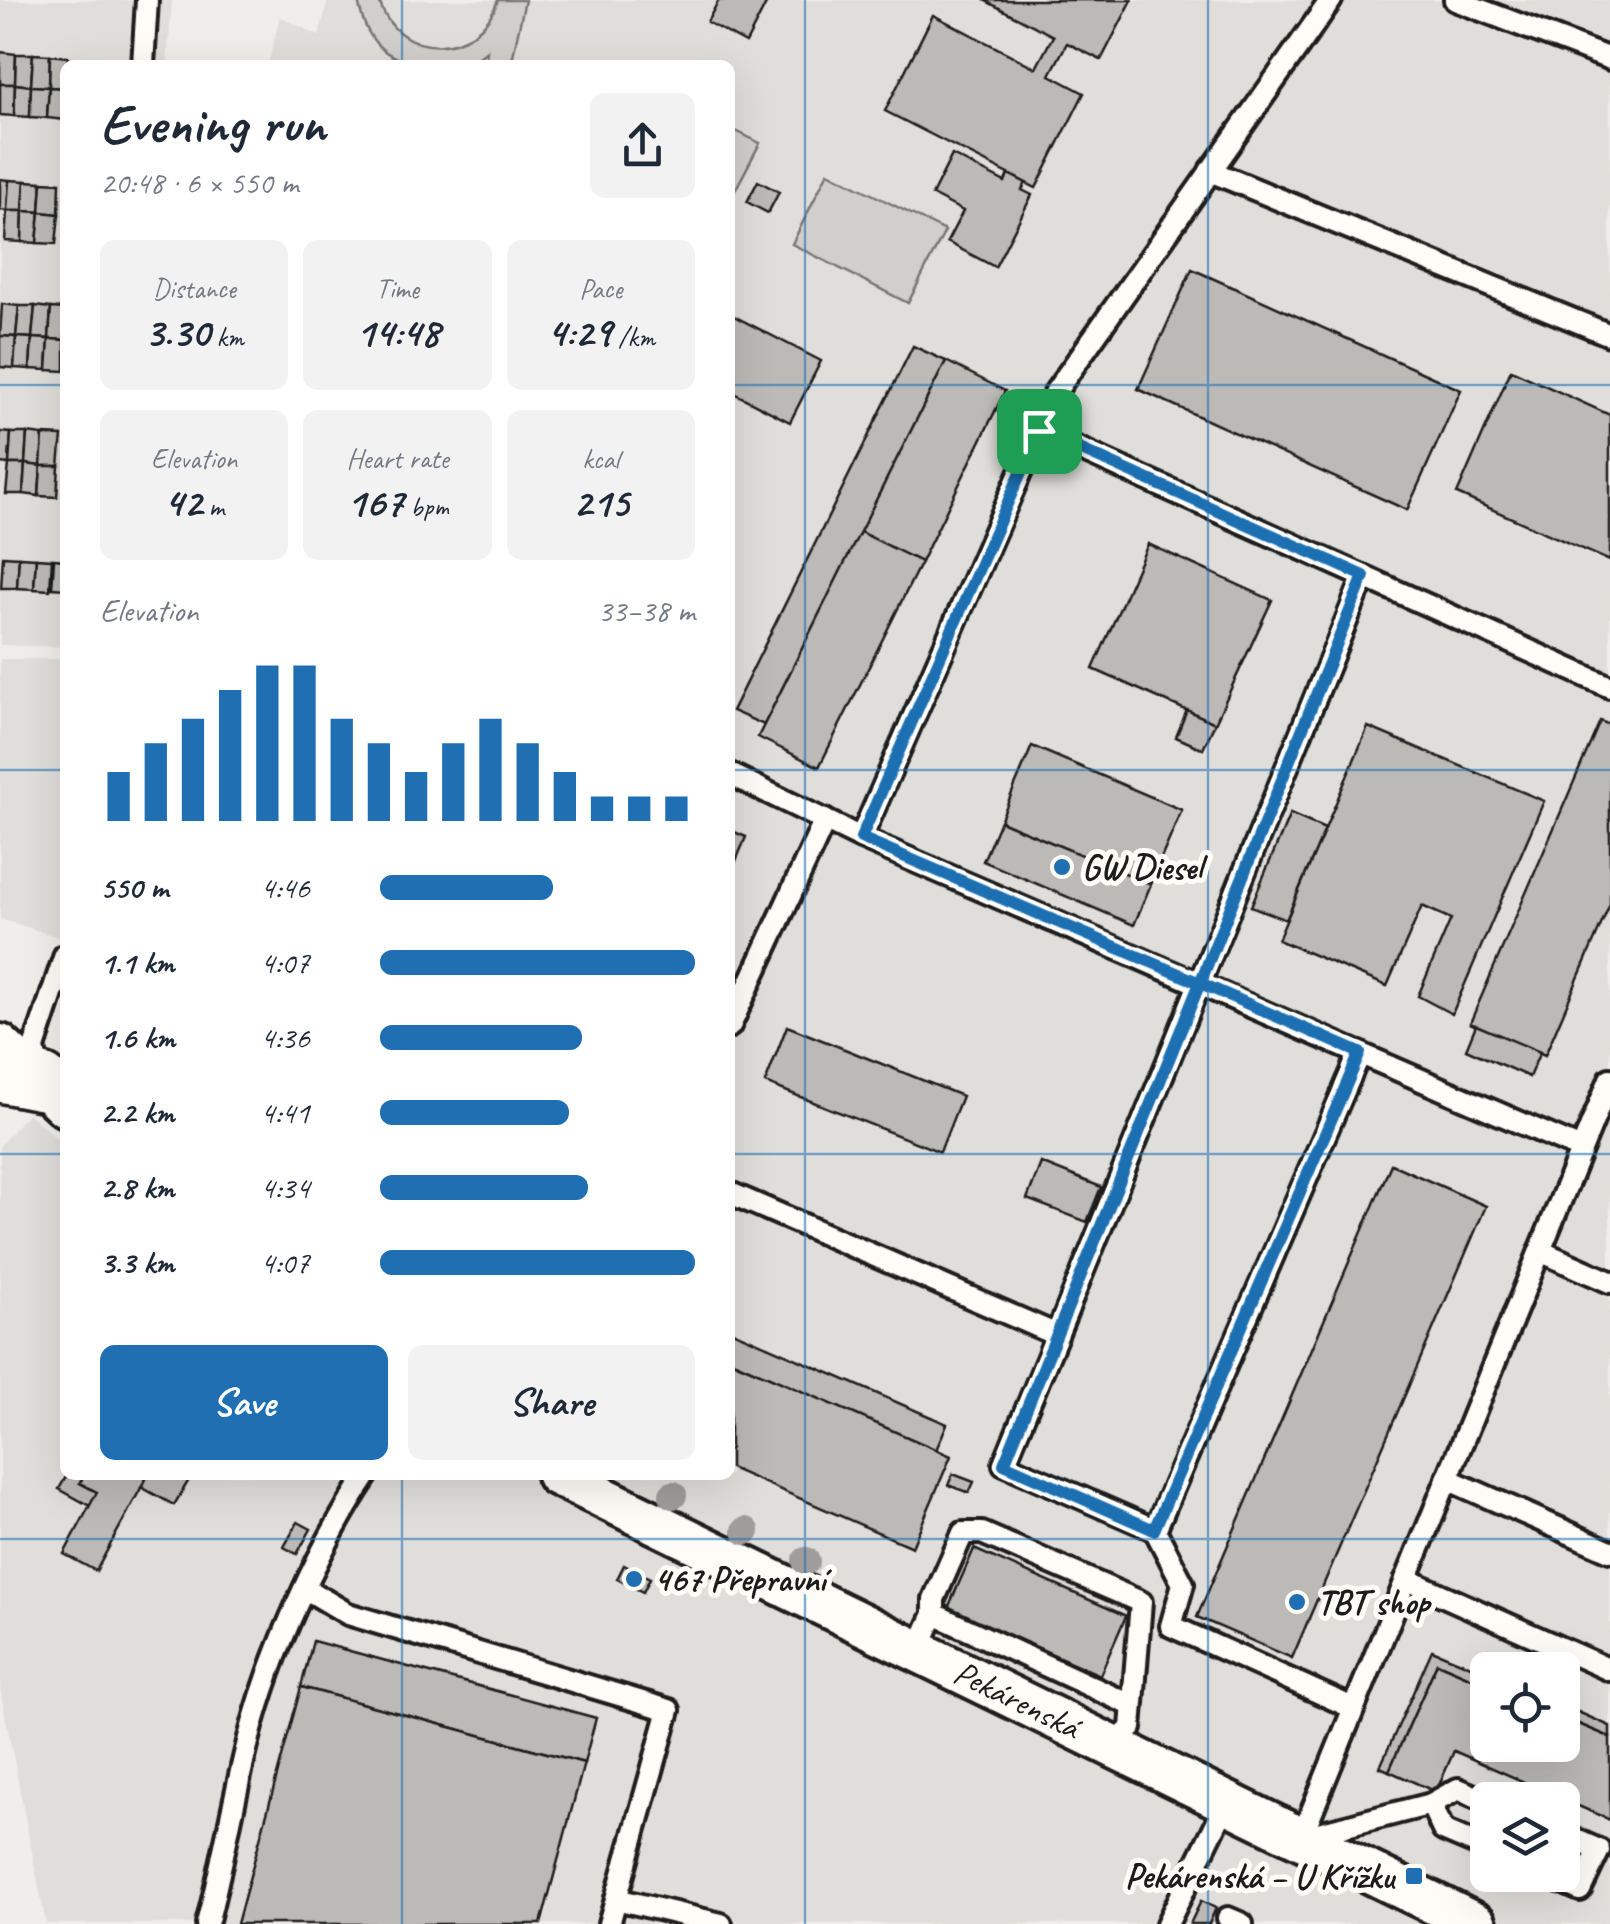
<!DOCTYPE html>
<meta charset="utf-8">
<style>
:root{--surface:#fff;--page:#f2f2f3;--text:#1f2937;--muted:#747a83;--accent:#1f6fb2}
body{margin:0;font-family:Caveat,sans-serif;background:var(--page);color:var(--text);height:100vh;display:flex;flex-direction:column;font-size:38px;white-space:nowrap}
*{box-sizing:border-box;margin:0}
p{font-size:32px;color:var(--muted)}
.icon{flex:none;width:55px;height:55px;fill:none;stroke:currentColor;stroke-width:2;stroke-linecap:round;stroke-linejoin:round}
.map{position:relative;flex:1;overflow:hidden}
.drawer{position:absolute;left:60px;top:60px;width:675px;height:1420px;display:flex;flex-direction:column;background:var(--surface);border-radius:15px;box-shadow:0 10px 40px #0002}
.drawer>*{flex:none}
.tools{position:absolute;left:1470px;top:1652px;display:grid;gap:20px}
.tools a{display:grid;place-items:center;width:110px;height:110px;border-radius:15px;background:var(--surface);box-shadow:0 10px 40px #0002;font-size:50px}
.pin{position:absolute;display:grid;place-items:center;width:85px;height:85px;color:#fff;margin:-42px;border-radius:20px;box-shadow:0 5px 15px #0006}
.round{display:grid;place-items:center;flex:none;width:105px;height:105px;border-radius:15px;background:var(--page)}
.summary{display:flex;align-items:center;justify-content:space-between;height:170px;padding:0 40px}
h1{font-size:55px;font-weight:600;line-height:75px}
.figures{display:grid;grid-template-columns:repeat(3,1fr);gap:15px;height:170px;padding:10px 40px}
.figures div{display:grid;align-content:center;border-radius:15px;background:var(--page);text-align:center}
.figures b{font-size:42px;font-weight:600}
.figures small{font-size:28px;font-weight:400}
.figures p{font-size:28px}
.chart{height:280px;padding:20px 40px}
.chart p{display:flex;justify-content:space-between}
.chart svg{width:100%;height:180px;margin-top:10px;stroke:var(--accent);stroke-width:6}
.button{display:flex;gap:20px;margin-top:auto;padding:20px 40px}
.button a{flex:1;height:115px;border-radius:15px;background:var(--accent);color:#fff;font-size:40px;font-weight:600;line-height:115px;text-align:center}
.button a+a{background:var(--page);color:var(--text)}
ul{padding:0 40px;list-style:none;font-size:32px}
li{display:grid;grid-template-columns:160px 120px 1fr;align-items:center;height:75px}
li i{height:25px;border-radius:12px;background:var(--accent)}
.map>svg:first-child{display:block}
</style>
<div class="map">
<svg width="1610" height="1924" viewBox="0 0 1610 1924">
<rect width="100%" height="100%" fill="#f0eeea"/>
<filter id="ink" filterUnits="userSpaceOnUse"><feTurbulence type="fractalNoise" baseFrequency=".01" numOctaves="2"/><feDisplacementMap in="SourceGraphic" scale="20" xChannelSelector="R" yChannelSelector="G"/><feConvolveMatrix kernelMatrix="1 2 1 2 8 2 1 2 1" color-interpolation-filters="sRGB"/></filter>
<g filter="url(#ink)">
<!-- built -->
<g fill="#e0deda" fill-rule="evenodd">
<path d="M0,0H172L167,65H65V647L0,645Z"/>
<path d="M328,0H1610V1924H46L0,1689V1145L28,1113L65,1146V1475H730V65H268L280,16L319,36ZM1488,1670H1562V1745H1488ZM1488,1800H1562V1875H1488Z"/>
<path d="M0,659H65V939L0,919Z"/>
</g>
<!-- green -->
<g fill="#d0cfcc" stroke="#767674" stroke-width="2.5">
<path d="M358,0H379C396,62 479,59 498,0H525L511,65H485L487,51C473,63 459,65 442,65C394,65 367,51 358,0Z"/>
<path d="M730,128L760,143L730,200Z"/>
<path d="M828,172L945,231L908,303L792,244Z"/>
</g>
<!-- building -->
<g fill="#bbbab6" stroke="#1c1c1c" stroke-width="2.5">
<path d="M719,0H758L766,4L746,43L707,22Z"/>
<path d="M984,0H1132L1101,60L1067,43L1050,75L1084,93L1036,188L885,111L933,15L1036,68L1053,36Z"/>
<path d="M0,52L16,54L15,84H0Z"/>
<path d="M16,54H33L31,86L15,84Z"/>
<path d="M33,54L50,55L49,87L31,86Z"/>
<path d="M50,55L68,57L65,88L49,87Z"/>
<path d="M0,84H15L14,116L0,115Z"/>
<path d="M15,84L31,86L30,117L14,116Z"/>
<path d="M31,86L49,87L47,118L30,117Z"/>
<path d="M49,87L65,88V120L47,118Z"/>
<path d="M952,155L1005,182L1008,174L1026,183L1022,190L1032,195L995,267L947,242L963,211L932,195Z"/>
<path d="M0,179L9,180L7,211L0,210Z"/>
<path d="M9,180L25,181L23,211H7Z"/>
<path d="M25,181L42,182L40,212L23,211Z"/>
<path d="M758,181L779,192L768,213L747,202Z"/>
<path d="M42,182L60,183L59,214L40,212Z"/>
<path d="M7,211H23L22,242L5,241Z"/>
<path d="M23,211L40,212L37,243L22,242Z"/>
<path d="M40,212L59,214L56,244L37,243Z"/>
<path d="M1192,269L1461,390L1407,510L1138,389Z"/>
<path d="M2,304L19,306L16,337L0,336Z"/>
<path d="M19,306H35L32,338L16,337Z"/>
<path d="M35,306L51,308L49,339L32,338Z"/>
<path d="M51,308L65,309V340L49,339Z"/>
<path d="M730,314L821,361L790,422L730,391Z"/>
<path d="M0,336L16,337L14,368L0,367Z"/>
<path d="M16,337L32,338L30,369L14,368Z"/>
<path d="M32,338L49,339L47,370L30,369Z"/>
<path d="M49,339L65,340V371L47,370Z"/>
<path d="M913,346L946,361L764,725L732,711Z"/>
<path d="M946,361L1005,391L921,562L860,532Z"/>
<path d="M1511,370L1610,415V561L1457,494Z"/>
<path d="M0,432L11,433L9,464L0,463Z"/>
<path d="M11,433H27L25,464H9Z"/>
<path d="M27,433L43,435L41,466L25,464Z"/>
<path d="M43,435L62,436L59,466H41Z"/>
<path d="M9,464H25L23,494H6Z"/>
<path d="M25,464L41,466L39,496L23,494Z"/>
<path d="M41,466H59L57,497L39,496Z"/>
<path d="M860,532L921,562L819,767L758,737Z"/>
<path d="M1148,544L1272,600L1215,723L1093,669Z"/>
<path d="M3,556L19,557L17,588H1Z"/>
<path d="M19,557L36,558L34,589L17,588Z"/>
<path d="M36,558L52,559L50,590L34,589Z"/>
<path d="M54,559L65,560V589L52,588Z"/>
<path d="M1187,710L1215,723L1203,749L1176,737Z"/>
<path d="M1600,721L1610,725V904L1545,1055L1470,1023Z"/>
<path d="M1368,727L1544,801L1452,1014L1418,996L1451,919L1422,906L1387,986L1278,940Z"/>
<path d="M1032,746L1182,810L1150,884L1000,821Z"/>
<path d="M1290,814L1325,829L1286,920L1251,906Z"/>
<path d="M1000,821L1151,884L1134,925L983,861Z"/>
<path d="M730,830L746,837L730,875Z"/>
<path d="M1476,1025L1540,1052L1529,1077L1466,1049Z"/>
<path d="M787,1026L962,1096L940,1152L765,1083Z"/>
<path d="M1041,1163L1101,1187L1087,1222L1027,1199Z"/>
<path d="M1391,1164L1486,1206L1292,1658L1197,1617Z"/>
<path d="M730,1330L947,1424L936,1450L730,1360Z"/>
<path d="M730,1360L951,1456L912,1547L730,1468Z"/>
<path d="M953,1474L974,1482L969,1493L948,1485Z"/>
<path d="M67,1475H84L80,1483L97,1492L90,1506L59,1489Z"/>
<path d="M84,1475H148L96,1571L64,1554L97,1492L80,1483Z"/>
<path d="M148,1475H192L174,1505L141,1487Z"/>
<path d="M298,1522L311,1529L297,1554L284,1547Z"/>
<path d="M974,1549L1126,1616L1100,1675L948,1608Z"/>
<path d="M624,1565L650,1578L643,1592L617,1579Z"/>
<path d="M313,1641L596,1718L584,1763L301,1687Z"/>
<path d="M1432,1650L1488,1673V1685L1437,1663L1389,1771L1380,1767Z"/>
<path d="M1437,1663L1488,1685V1745H1562V1717L1610,1737V1820L1454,1751L1436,1792L1389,1771Z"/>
<path d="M301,1687L584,1763L541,1924H237Z"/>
<path d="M1562,1705L1610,1726V1737L1562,1717Z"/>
<path d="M1201,1901L1216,1908L1209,1924H1190Z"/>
</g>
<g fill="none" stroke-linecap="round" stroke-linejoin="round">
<!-- service casing -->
<g stroke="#1c1c1c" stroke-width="28">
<g id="service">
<path d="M1331,0L1056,391L861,838L1581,1149"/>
<path d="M1455,0L1610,59"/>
<path d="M143,65L147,0"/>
<path d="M1210,171L1610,335"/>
<path d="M1039,431L1610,687"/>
<path d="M730,774L861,838"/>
<path d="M730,1026L825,820"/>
<path d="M39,1076L34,1048L65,955"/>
<path d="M730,1193L1057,1335L1364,577"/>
<path d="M1540,1251L1610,1282"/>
<path d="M1057,1335L1004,1464L1155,1530L1360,1053"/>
<path d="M1447,1479L1610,1551"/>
<path d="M1155,1530L1183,1584L1171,1626L1353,1708"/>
<path d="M1406,1579L1610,1670"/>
<path d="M306,1589L348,1614L669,1710L609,1924"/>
<path d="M934,1614L1131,1705"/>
<path d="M917,1651L934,1614V1599L963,1533H982L1141,1602L1131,1728L1113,1746"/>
<path d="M1431,1804L1443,1830L1488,1849"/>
<path d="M1307,1836L1431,1804L1458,1789L1488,1802"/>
<path d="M1301,1838L1610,1079"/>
<path d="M1546,1875L1580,1890L1599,1850L1562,1834"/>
<path d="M616,1899L721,1924"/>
<path d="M1228,1918L1242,1924"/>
<path d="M207,1924C223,1863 233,1800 249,1738C270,1655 319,1546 367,1475"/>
<path d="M1167,1924L1227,1802"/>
</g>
</g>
<!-- minor casing -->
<g stroke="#1c1c1c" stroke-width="48">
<g id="minor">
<path d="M0,1045L65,1106"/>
<path d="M557,1475L1476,1924"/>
</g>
</g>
<!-- secondary casing -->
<g stroke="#1c1c1c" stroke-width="62">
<path id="secondary" d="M0,1074L42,1082"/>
</g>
<!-- service -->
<use href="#service" stroke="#fdfcf7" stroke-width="20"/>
<!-- minor -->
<use href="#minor" stroke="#fdfcf7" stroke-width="40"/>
<!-- secondary -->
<use href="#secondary" stroke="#fdfcf7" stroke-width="55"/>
</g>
<!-- trees -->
<g fill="#9e9d9b">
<circle cx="673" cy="1495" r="14"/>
<circle cx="746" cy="1531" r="14"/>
<circle cx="806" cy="1561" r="14"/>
</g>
</g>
<g fill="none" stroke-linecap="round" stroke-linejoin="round" filter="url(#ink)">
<!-- route casing -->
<g stroke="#fff" stroke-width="20">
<path id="route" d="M1039,431L861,838L1200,983L1004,1464L1154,1530L1360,1053L1200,983L1364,576L1039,431"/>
</g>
<!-- route -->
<use href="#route" stroke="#1f6fb2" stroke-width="12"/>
</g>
<!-- grid -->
<path fill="none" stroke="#1f6fb2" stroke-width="2.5" stroke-opacity="0.55" d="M402,0V65M805,0V1924M1208,0V1924M0,385H65M730,385H1610M0,770H65M730,770H1610M0,1154H65M730,1154H1610M402,1475V1924M0,1539H1610"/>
<!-- markers -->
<g fill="#1f6fb2" stroke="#fdfcf7" stroke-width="4">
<circle cx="1062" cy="867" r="10"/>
<circle cx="634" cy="1579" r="10"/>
<circle cx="1297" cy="1602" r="10"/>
<rect x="1404" y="1866" width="20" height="20" rx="5"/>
</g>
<g text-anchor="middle" stroke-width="10" stroke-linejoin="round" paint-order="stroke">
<!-- poi labels -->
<g font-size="35" font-weight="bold" fill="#1c1c1c" stroke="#fdfcf7" text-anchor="start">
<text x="1082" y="879">GW Diesel</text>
<text x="654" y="1591">467 Přepravní</text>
<text x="1317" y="1614">TBT shop</text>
<text x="1394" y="1888" text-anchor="end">Pekárenská – U Křížku</text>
</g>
<!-- street labels -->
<g font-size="35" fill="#1c1c1c" stroke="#fdfcf7">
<text transform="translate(1017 1699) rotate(26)" y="12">Pekárenská</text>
</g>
</g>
</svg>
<div class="tools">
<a><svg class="icon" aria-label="locate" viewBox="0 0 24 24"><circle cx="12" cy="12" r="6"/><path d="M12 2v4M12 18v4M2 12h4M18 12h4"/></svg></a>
<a><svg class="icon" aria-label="layers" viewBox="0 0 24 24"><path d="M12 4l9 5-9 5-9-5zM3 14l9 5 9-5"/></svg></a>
</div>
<div class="pin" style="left:1039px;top:431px;background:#1e9e55"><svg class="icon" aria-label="arrive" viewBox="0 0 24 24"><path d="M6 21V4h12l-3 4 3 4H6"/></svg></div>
<section class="drawer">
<div class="summary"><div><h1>Evening run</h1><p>20:48 · 6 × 550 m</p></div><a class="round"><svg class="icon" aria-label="share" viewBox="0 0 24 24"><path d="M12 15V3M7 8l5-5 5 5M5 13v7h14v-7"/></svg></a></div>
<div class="figures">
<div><p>Distance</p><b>3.30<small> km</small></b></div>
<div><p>Time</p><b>14:48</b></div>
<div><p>Pace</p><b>4:29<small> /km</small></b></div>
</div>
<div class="figures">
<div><p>Elevation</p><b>42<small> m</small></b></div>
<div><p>Heart rate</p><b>167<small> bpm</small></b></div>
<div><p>kcal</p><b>215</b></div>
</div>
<div class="chart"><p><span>Elevation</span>33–38 m</p>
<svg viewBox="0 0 160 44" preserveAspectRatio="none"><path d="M5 44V32M15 44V25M25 44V19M35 44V12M45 44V6M55 44V6M65 44V19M75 44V25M85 44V32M95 44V25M105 44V19M115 44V25M125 44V32M135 44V38M145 44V38M155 44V38"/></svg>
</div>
<ul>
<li><b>550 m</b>4:46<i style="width:55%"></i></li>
<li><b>1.1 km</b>4:07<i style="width:100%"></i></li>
<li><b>1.6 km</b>4:36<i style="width:64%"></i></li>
<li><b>2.2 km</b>4:41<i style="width:60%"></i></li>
<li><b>2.8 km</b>4:34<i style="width:66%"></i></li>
<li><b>3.3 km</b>4:07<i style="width:100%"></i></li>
</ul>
<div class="button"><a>Save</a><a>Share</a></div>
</section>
</div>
